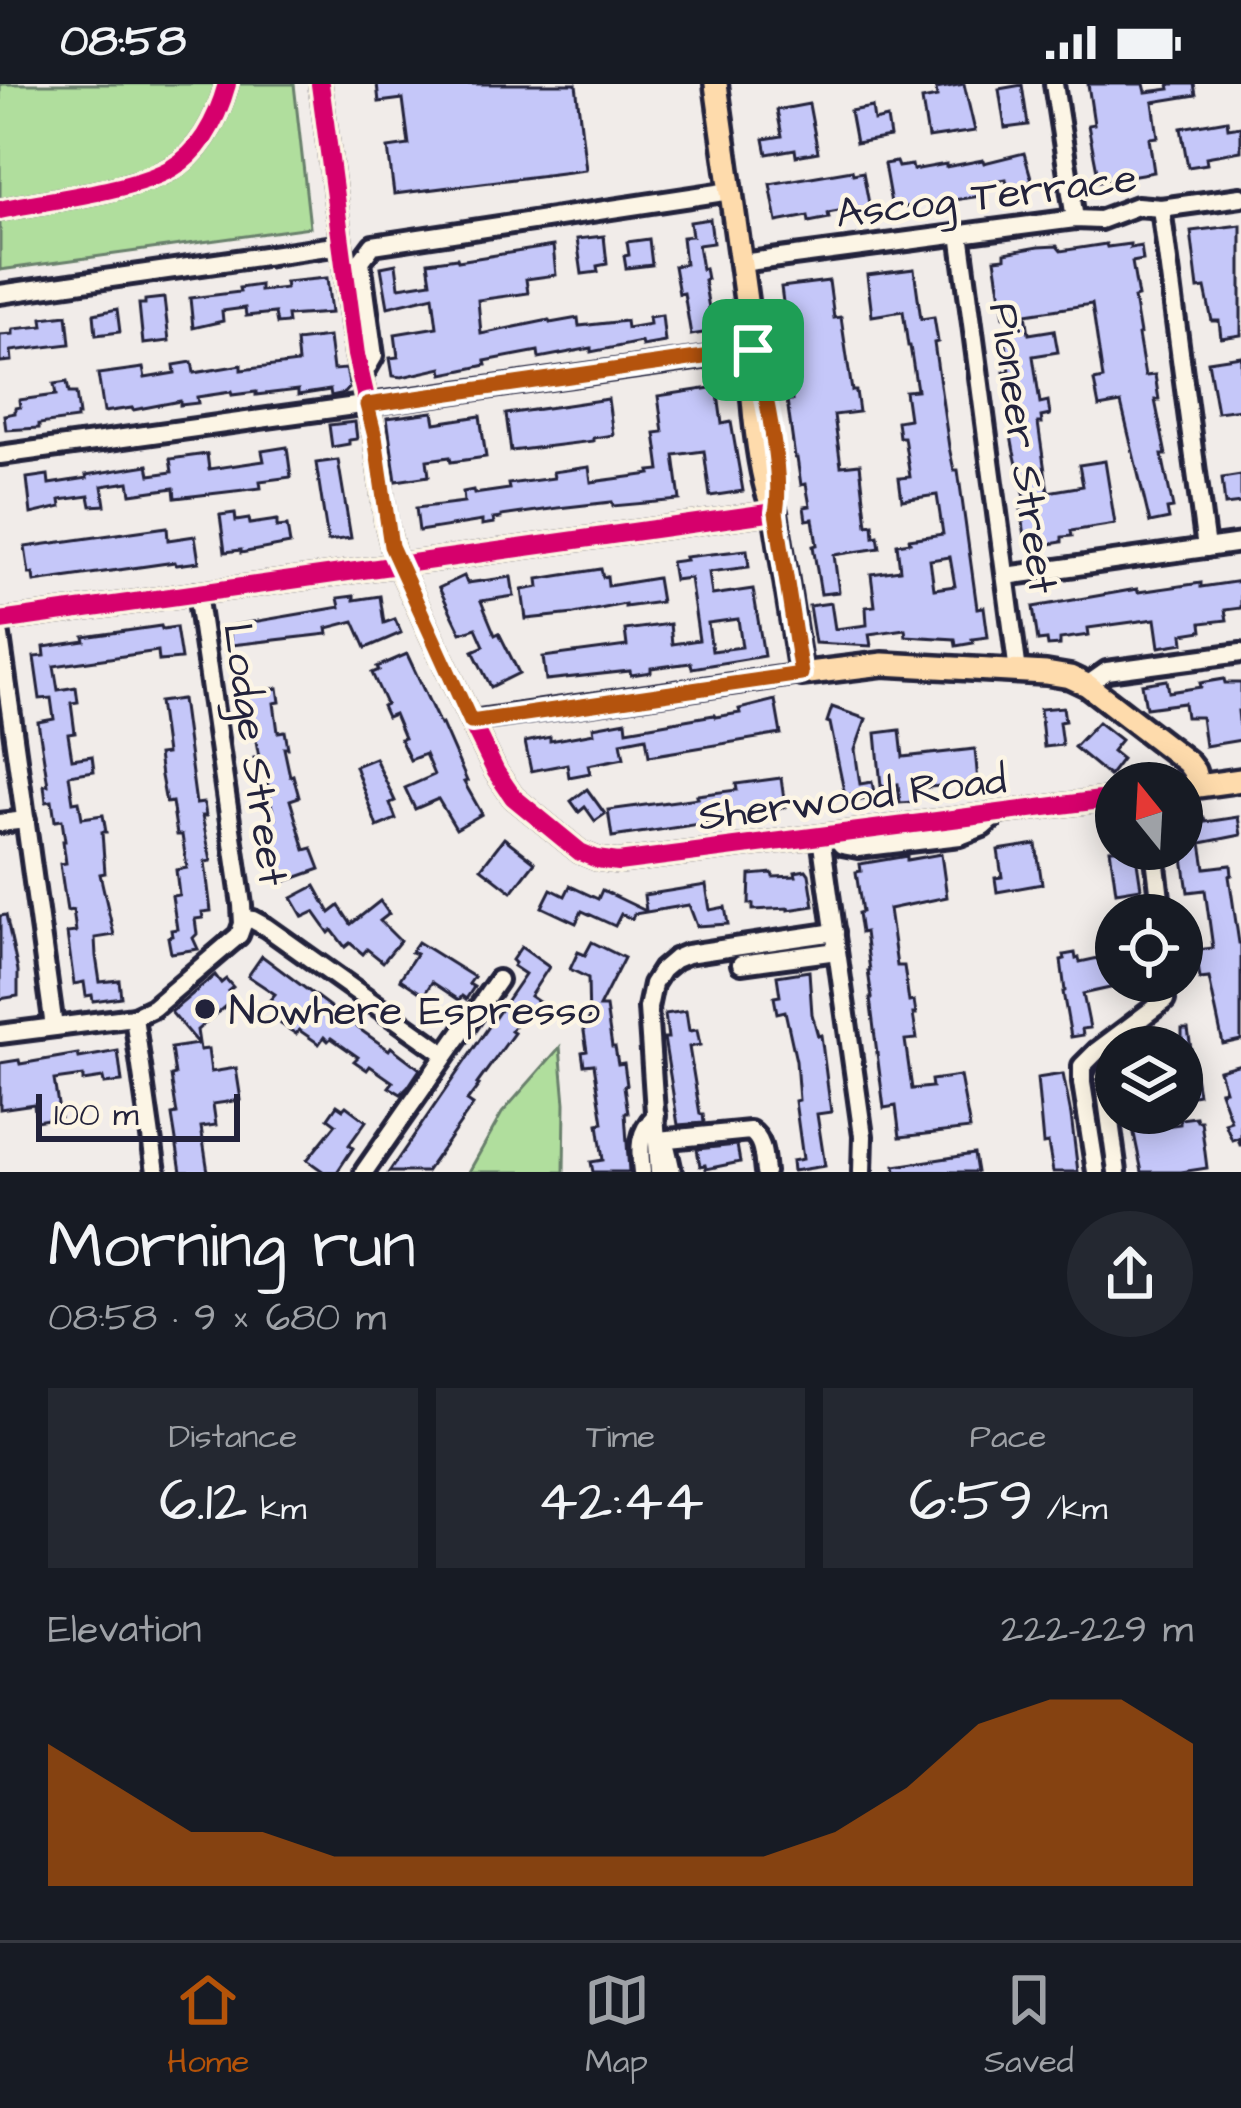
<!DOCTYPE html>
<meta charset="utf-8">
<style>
:root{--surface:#171b24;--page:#242831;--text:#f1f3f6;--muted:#9ea1a6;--line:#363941;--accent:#b45309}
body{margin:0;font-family:"Architects Daughter",sans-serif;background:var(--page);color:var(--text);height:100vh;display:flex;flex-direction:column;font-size:45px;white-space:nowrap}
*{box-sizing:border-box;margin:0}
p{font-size:39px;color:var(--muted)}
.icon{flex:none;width:66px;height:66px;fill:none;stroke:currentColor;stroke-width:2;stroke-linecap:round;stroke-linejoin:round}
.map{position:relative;height:1088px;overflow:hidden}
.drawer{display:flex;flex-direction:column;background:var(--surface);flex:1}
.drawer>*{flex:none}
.needle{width:78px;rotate:342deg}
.buttons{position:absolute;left:1095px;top:678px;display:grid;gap:24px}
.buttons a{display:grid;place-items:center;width:108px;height:108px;border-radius:50%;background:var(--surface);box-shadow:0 6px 30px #0003;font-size:60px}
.scale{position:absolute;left:36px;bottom:30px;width:204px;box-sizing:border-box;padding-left:12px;border:6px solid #22223b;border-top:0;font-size:33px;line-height:42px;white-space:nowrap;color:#22223b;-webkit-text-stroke:9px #fcf5e5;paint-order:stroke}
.pin{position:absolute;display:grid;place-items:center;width:102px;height:102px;color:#fff;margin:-51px;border-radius:24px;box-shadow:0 6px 18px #0006}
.round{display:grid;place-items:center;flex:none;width:126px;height:126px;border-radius:63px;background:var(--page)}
.overview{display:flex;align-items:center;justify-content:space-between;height:204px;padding:0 48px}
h1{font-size:66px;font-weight:600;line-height:90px}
.stats{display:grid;grid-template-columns:repeat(3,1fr);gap:18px;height:204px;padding:12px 48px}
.stats div{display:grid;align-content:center;border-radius:0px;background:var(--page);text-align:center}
.stats b{font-size:60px;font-weight:600}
.stats small{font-size:33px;font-weight:400}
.stats p{font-size:33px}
.chart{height:336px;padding:24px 48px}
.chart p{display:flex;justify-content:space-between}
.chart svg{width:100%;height:216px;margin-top:12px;fill:var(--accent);opacity:.7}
.status{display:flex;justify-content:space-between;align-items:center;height:84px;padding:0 60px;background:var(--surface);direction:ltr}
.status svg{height:33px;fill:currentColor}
.dock{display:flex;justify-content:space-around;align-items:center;height:168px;border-top:3px solid var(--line);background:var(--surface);font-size:33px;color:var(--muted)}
.dock a{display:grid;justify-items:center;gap:6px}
.dock .selected{color:var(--accent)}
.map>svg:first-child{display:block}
</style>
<div class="status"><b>08:58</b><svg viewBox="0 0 49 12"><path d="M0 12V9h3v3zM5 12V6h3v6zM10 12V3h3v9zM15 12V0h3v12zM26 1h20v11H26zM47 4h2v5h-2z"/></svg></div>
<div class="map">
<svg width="1241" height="1088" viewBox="0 0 1241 1088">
<rect width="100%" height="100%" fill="#f1ece9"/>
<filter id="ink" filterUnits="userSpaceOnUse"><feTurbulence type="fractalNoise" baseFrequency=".00833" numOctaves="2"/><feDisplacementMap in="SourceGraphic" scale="24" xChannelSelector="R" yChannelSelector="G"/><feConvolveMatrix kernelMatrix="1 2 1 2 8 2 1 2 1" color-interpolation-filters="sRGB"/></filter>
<g filter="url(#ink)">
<!-- green -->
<g fill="#b0de9d" stroke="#69806c" stroke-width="3">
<path d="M0,0H294L310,143L0,186Z"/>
<path d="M560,963L565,1019L564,1088H469L502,1029Z"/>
</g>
<!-- building -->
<g fill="#c5c7f9" stroke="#22223b" stroke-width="3" fill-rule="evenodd">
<path d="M377,0H576L586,86L394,110L388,64L409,61L403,15L379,18Z"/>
<path d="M964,0L975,47L928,54L922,16L937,13L936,5Z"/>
<path d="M1088,0H1144L1146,8L1170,5L1169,0H1194L1196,11L1153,18L1158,53L1149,54L1154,88L1099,97L1088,41L1094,40Z"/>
<path d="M1022,1L1028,41L1005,44L999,5Z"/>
<path d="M809,20L818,68L796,72L795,65L767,70L764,55L782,52L777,26Z"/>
<path d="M872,23L874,37L887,34L890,53L856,59L850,27Z"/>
<path d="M1227,36L1228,44L1241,42V67L1206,73L1207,80L1188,83L1181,44Z"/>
<path d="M1024,69L1032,97L1029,98L1031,105L1009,109L1006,95L979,100L981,112L892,125L884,80L896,78L898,83L912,81L913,86L946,80V83L983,76L984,79Z"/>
<path d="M852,86L853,90L863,88L870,125L849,129V125L828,129L829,134L809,138L808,132L777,138L770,100Z"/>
<path d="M710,135L713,159L698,161L702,185L705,184L707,195L704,196L709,224L718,223L721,246L691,251L684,209L679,210L674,182L685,180L682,153L692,152L690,138Z"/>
<path d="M1241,141V251L1221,254L1219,237H1212L1205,204L1198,205L1191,147Z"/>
<path d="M604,152L607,180L597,182L598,188L582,190L577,155Z"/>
<path d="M649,155L652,181L626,184L624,172L629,171L627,158Z"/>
<path d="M1106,160L1107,163L1130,160V164L1141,162L1143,176L1132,178L1138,213L1134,214L1140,250L1138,251L1145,292L1155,291L1159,316H1155L1166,371H1162L1173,424L1167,425L1169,435L1150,439L1121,319L1099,323L1094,297L1103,295L1092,220L1026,230L1029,250L1054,246L1058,268L1033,272L1040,319L1048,317L1050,331L1041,333L1042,339H1038L1048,408L1083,402L1079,381L1105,377L1115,440L1071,447L1072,452L1062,453V458L1031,463L1029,451L1025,452L1020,418L1026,417L1014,368L1011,352L1014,351L1004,288L1010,287L1005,254L1011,253L1008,232L1004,233L995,175L1005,174V169L1038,163L1057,162L1061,167Z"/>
<path d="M553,162L556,191L526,195L528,209L478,216L481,250L549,236L550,239L578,234L579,242L626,237L627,244L650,240L649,233L662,231L665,258L642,262L641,258L591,268V264L539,274L538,267L485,277L486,281L463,286L443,290L442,284L402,293L393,292L390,274L398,273L395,250L437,243L433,212L388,223L381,183L396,180L399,203L431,198L428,178L457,174L458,177Z"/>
<path d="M914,185L921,235L934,233L938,258L934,259L949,363L954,386H958L977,524L984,523L988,553L972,555L973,559L956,562L955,555L906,552L905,545L869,550L871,562L815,559L809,522L831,519L835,545L867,541L866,523L875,522L871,490L900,486L897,460L910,458L909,455L943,450L937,411L902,416L899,394L910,393L904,353H899L897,337L909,335L905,307L917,306L910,262H908L903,227L872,232L867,191ZM950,473L955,502L934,505L930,476Z"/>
<path d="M327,194L331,229L287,232L288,239L277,240L275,229L246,232L245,224L222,227L223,237L193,244L190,214L240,208L239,204L260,201V207L286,204L285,198Z"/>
<path d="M829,197L834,234L841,233L852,307H856L859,328L834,331L841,382L860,380L867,441L873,440L874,453L878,452L880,464L834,471L839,508L821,510L813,462L817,461L813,435L806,436L804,423L810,422L806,400L801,401L797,374H795L787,316H792L782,242L786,241L781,203Z"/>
<path d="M164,214L169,257L143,260L139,220H145V216Z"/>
<path d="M117,225L120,248L96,251L94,230Z"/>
<path d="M67,231L70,260L11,267L12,277L0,278V251L13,250V245L43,242L42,234Z"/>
<path d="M329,253L333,286L346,285L350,303L345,309L331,312L330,306L298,311V306L256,311V308L232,311L231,308L197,313L198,319L180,321V317L133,326L132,324L104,328L98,290L143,284L145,294L175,289L174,281L192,278L194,289L241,281V286L298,279L296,257Z"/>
<path d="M1241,272V325L1217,328L1208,277Z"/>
<path d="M67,298L69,309H76L79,331H77V335L39,340V344L6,346L4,331L15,329V324L20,323L19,316L56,311L54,300Z"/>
<path d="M717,303L722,340L731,338L743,407L710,412L704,367L674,371L680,416L613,422L612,418L558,424L501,432V434L493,435L494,439L482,441V437L419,447L416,424L464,418L463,408L473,406L474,410L509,405L508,400L554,394L553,388L589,383L591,398L651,390L650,387L660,386L655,349L663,348L658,312Z"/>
<path d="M608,315L613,351L593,354V357L511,367L506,330Z"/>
<path d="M433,328L435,339L480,332L486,373L451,378L450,373L427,376L429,392L396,397L387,334Z"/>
<path d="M355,338L357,355L349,356V360L332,363L329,341Z"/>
<path d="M287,363L291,393L260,397L261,404L175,414L174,404L131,410L129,398L102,402L105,421L91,422L89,412L60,416L61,423L31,430L27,394L48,391L49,400L87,394L86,391L148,381L150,391L172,388L170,375L207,370L209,385L264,377L262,367Z"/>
<path d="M338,376L351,454L328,457L316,379Z"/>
<path d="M1241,391V419L1225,421L1222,394Z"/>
<path d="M235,429L236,437L249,435L250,440L277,436V443L287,442L290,460L241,469V466L225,468L220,431Z"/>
<path d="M167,443L168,456L195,452L199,478L176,481L175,478L34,498L33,490H29L25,463Z"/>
<path d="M747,466L749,483L709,488L712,511L753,505L764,572L692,584L691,579L651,584V588L631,591L630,587L546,596L543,573L627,562L625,546L670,540L672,560L699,556L690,494L674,496L671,478L686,476L685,473ZM738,535L742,563L712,567L708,539Z"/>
<path d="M601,485L603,493L607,492L608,502L657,494L661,518L625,523V520L574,530L526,535L522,506L539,503L538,495Z"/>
<path d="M464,492L467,499L511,493L514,512L481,517L495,551L499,549L519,589L491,603L473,567L484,562L476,544L461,549L439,504Z"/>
<path d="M1241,497V524L1225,526L1227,536L1201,539L1202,547L1183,550L1184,559L1159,563L1155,535L1088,544L1089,551L1060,555V561L1048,562L1047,556L1038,557L1033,523L1137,505L1138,508L1201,499V503Z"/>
<path d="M354,512V516L380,512L384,539L395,535L401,549L366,564L354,537L327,544L328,550L231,561L229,542L340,523L338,514Z"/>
<path d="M161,542L162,545L176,543L181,575L159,577L158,567L54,582L58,606L76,603L78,618L71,619L75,649L68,650L72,675L92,672L94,687L69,691L73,718L79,717L82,734L103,731L106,748H102L105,789L100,790L114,851L95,854L96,872L100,898L119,896L121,913L93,917L92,911L86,912L84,898L74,900L67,849L76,848L73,826L67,827L60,780L66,779L63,757H65L62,736L55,737L52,717L46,718L44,701H48L38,638L54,635L51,614L40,615L34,573L45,572L44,563L85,557L84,553Z"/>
<path d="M407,570L440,641L442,640L467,697L464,698L482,730L456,745L438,715L415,725L405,704L434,691L425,670L410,676L400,655L404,654L394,630L387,633L382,622L386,620L372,589L379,586L377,583Z"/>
<path d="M1224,595L1225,599H1241V627H1238L1241,656L1205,662L1201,633H1186L1184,619L1146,624L1142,600L1167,596L1169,608L1201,603L1200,599Z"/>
<path d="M278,604L280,618L274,619L278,648L285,647L288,664H284L290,692L293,691L299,713L290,716L305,766L312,764L320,785L286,797L270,750L274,749L271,736L275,735L269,712L271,711L265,690L258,692L254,674L259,673L247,609Z"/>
<path d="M182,615L196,720L204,719L206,732H202L211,777L205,778L211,827L202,828L203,834L195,835L197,850L193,854L198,865L171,869L168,853L172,852L171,846L177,845L172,812L179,811L176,786L187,784L182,751H177L172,718L166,719L161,692L158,671L166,670L159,618Z"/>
<path d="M775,616L781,650L649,672L646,653L621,658L624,674L588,681L590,689L569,693L567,680L531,687L525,658L550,653V657L594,649L593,643L626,637L627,646L714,631L715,633L740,629L739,625Z"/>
<path d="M832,623L866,635L855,666L860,700L872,698L875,714L854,717L853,710L845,712L830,639L827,638Z"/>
<path d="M1063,623L1065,637L1059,638L1062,661L1044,663L1040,625Z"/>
<path d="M1098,638L1121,656L1112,667L1122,675L1109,692L1074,663Z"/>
<path d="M900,646L903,673L975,665L978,698L911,705L913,718L900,719L898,700L881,702L876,649Z"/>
<path d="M375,674L395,717L390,719L396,735L377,743L355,682Z"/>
<path d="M781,694L785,723L732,730L733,735L612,753L608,726L698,714L697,711L737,706L736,700Z"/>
<path d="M587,705L605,730L595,737L585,723L579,728L571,717Z"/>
<path d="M1238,733L1241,751L1201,759L1205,784L1231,781L1232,791L1229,792L1239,859H1241V956L1223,960L1209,894L1200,895L1196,866L1213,864L1205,806L1188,808L1182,767V737L1204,734L1205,738Z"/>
<path d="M504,754L535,778L512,808L481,784Z"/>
<path d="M1036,760L1042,800L997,808L995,794L1002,793L998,766Z"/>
<path d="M1110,765H1138L1140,777L1137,778L1141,804L1116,808Z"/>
<path d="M941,770L947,813L889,825L897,882H904L909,918L914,917L916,930H913L917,955L905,956L912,1005L932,1003L931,996L960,992L970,1045L900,1053L896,1022L884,1024L870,914H872L868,887H870L865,848L861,849L858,829L862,828L856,788L861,787L860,780L907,772V776Z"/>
<path d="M806,786L809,790L814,822L788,826V824L753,826V820H749L750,791L772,789L773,793L796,792L795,788Z"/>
<path d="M706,801L710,826L725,823L728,840L697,842L689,821L634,830L632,835L621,830L615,842L582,827L576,839L542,823L551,805L565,812L570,802L598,815L602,806L646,827L644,811Z"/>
<path d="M315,802L330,829L339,822L351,840L380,817L389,830L380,837L400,857L383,878L367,865L363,870L350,859L345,863L332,846L329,849L314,828L303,833L292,814Z"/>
<path d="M6,831L18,887V912L0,915V832Z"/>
<path d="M418,858L474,893L469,900L474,903L466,915L462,912L459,916L432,898L424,911L400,895L416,870L411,868Z"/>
<path d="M592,858L624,874L599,923H606L612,963H615L618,980L624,979L627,1001L624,1002L628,1029H625L629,1088H593L591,1078L603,1076L598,1040L603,1039L594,980L584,981L582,968L587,967L583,941L589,940L588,894L570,885L578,868L585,871Z"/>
<path d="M521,863L549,883L530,912L543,921L536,932L526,925L511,947L514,949L477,1000L479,1001L467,1017L473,1021L426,1088H389L525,890L513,882L515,879L512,876Z"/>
<path d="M1075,869L1076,875L1079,874L1080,878L1112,871L1119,902L1083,910L1090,944L1082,945L1083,951L1071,953L1063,908L1065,907L1061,876L1065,875L1064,871Z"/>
<path d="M262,872L365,949L389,966L391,963L420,985L408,1003L401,1010L389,1003L393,998L370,982L367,986L354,977L358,973L331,954L328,957L324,953L319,960L299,946L296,950L281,940L288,930L269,917L275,910L248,892Z"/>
<path d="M809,887L812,930L818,952L821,951L831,1028L817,1030L825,1082L793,1087L792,1077L803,1075L795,1017L799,1016L796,977L785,927L777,929L774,913L780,912L777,892Z"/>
<path d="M215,891L221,899L226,895L233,903L228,907L235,914L197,946L200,966L208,965L211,988L236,984L241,1016L213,1020L216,1041L201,1043L208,1088H181L172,1031L177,1030L171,992L175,991L171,964L198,960L171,928Z"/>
<path d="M686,927L689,947L697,946L700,961L689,963L700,1030H703L704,1039L678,1041L664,954H668L665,930Z"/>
<path d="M1182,945H1188L1198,1010L1182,1013Z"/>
<path d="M118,967L122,998L104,1000L103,994L83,997V992L54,996L60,1033L36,1037L34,1020L0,1025V979L19,976L20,980L78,970L79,974Z"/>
<path d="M1241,980V1061H1240L1238,1054L1232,1056L1225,1039L1231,1037L1220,1007L1225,1006L1219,986Z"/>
<path d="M1063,990L1071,1031L1078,1088H1053L1048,1059L1043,1060L1037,994Z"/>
<path d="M337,1021L343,1025L346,1022L366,1037L349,1061L353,1064L337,1088H324L307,1076L336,1040L328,1034Z"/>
<path d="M1196,1033L1197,1037H1201L1207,1084L1181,1088H1142L1132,1040L1156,1036L1157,1043L1180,1040V1035Z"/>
<path d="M737,1061L740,1078L706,1085L705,1081L700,1082L697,1065Z"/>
<path d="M974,1070L977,1088H896L895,1082Z"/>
</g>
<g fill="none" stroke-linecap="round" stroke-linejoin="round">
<!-- minor casing -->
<g stroke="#22223b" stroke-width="26">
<g id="minor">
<path d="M320,0L356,271L375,353L386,438L394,471L471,637L496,688L513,713L580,768L597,775L618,778L1116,714"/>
<path d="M1054,0L1075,135"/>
<path d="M1161,124L1206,464"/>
<path d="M0,126C47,116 132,107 172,84C202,67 218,32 227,0"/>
<path d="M960,149L1018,588"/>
<path d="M741,179L1075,135L1100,136L1137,122L1161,124L1241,113"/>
<path d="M0,210L341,161"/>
<path d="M360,296L374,272L361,177L373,161L731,107"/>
<path d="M0,371L753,267"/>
<path d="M1006,492L1241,459"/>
<path d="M0,537L775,428"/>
<path d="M0,552L54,943"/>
<path d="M1087,601L1107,587L1241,569"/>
<path d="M471,637L801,590"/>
<path d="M0,739L26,736"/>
<path d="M834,751L842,761L858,764L960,752L983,743L999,729"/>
<path d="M821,753L863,1052L862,1088"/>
<path d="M1154,765L1162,831"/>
<path d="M243,835L253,836L266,843L445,970"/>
<path d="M741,880L837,867"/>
<path d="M134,933L156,1088"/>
<path d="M0,950L134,933L153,924L239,851L243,840L242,821L197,509"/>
<path d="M1116,975L1104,994L1117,1088"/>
<path d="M658,1056L750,1047C764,1056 763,1073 765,1088"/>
<path d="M658,1057L667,1066L672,1088"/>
<path d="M364,1088L498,896"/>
<path d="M642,1088C639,1063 638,1049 656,1031"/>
<path d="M659,1088L648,924L653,900L662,886L675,875L687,870L835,848"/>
<path d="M1096,1088L1082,999V982L1097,967L1165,916"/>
</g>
</g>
<!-- major casing -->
<g stroke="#22223b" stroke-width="30">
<g id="major">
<path d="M716,0L753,267L758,280"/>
<path d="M753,267C749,302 759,397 775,428L801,590L883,580L1046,589L1070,593L1087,601L1187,678L1194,687L1198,702L1241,696"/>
</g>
</g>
<!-- minor -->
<use href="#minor" stroke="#fcf5e5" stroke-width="16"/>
<!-- major -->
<use href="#major" stroke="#fedbac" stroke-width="21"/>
<!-- cycleway casing -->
<g stroke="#fcf5e5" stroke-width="26">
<g id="cycleway">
<path d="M320,0L356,271L375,353L386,438L394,471L471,637L496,688L513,713L580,768L597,775L618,778L1116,714"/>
<path d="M0,126C47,116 132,107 172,84C202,67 218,32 227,0"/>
<path d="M0,537L775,428"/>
</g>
</g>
<!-- cycleway -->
<use href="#cycleway" stroke="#d6006c" stroke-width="18"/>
</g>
</g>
<g fill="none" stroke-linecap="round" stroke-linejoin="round" filter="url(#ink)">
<!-- route casing -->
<g stroke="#fff" stroke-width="24">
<path id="route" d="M753,266C766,303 783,392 776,428L801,590L471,638L391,462L375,353L367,321Z"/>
</g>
<!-- route -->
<use href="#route" stroke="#b45309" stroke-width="15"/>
</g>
<!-- markers -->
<circle fill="#22223b" stroke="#fcf5e5" stroke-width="4.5" cx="205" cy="925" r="12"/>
<g text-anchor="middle" stroke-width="9" stroke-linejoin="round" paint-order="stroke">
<!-- street labels -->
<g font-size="42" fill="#22223b" stroke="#fcf5e5">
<text transform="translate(986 110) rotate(-7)" y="15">Ascog Terrace</text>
<text transform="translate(1025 364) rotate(82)" y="15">Pioneer Street</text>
<text transform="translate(257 670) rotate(82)" y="15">Lodge Street</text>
<text transform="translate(852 712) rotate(-7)" y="15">Sherwood Road</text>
</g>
<!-- poi labels -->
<g font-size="42" fill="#22223b" stroke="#fcf5e5" text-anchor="start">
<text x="229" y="940">Nowhere Espresso</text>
</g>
</g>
</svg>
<div class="buttons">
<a><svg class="needle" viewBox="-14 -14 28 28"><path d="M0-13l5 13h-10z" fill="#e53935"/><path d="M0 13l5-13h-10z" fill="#9ea1a6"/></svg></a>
<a><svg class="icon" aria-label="locate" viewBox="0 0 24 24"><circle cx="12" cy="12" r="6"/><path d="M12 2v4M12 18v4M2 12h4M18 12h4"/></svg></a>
<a><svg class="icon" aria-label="layers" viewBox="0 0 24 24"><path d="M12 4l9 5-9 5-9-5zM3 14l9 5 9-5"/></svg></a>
</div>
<div class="scale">100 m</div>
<div class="pin" style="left:753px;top:266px;background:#1e9e55"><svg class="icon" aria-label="arrive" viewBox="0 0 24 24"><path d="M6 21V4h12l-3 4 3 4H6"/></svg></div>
</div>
<section class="drawer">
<div class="overview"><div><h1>Morning run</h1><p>08:58 · 9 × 680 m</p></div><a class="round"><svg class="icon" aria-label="share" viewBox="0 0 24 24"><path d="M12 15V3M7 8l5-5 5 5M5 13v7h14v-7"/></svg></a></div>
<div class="stats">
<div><p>Distance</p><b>6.12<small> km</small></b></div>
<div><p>Time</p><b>42:44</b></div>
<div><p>Pace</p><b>6:59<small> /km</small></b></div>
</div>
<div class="chart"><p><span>Elevation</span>222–229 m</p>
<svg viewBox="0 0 160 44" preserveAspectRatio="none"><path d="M0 44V15L10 24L20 33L30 33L40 38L50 38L60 38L70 38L80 38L90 38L100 38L110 33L120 24L130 11L140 6L150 6L160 15V44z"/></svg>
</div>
</section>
<nav class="dock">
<a class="selected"><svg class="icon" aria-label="home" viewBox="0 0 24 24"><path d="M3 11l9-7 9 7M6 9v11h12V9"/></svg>Home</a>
<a><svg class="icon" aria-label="map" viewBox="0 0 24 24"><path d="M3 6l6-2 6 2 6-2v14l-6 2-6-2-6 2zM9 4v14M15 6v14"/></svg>Map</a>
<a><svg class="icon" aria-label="saved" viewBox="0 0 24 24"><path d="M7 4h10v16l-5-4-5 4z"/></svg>Saved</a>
</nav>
